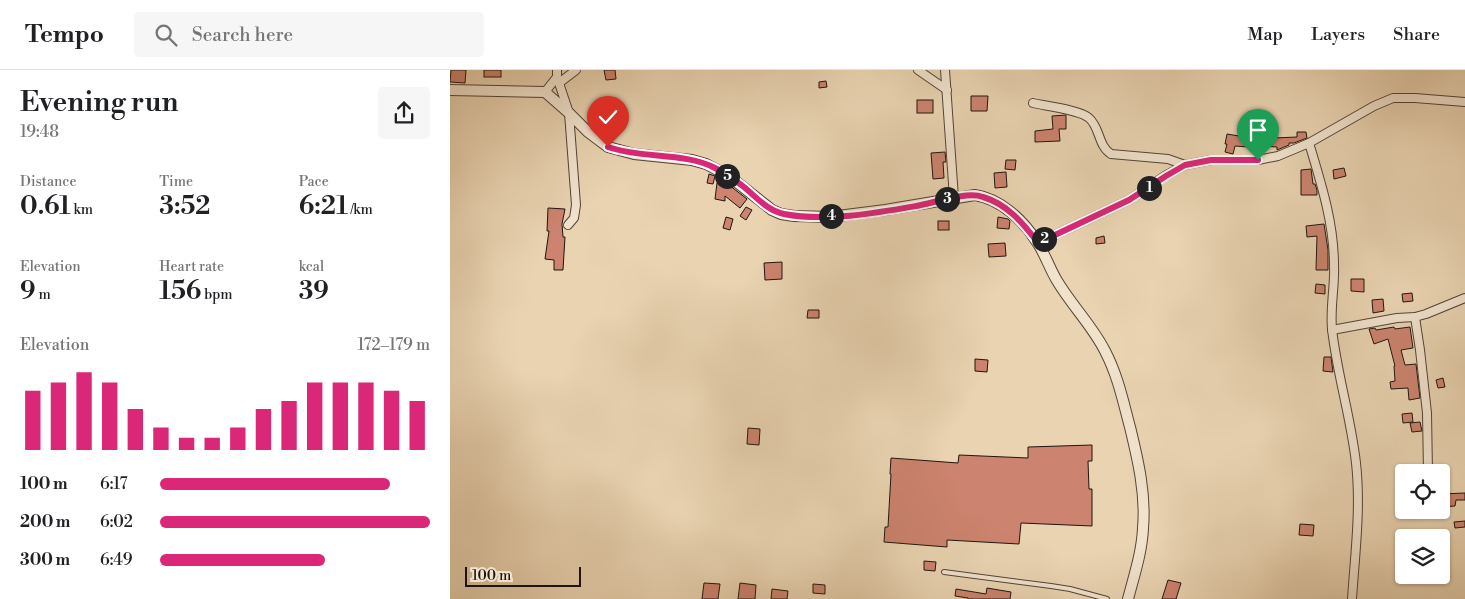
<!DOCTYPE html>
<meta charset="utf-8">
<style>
:root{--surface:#fff;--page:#f6f6f6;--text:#202124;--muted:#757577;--line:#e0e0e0;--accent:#db2777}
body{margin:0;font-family:"Libre Bodoni",serif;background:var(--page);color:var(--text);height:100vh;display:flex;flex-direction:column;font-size:19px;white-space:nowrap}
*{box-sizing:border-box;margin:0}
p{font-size:16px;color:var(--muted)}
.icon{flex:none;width:28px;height:28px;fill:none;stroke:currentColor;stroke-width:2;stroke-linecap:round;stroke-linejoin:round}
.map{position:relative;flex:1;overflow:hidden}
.drawer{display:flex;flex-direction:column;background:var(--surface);width:450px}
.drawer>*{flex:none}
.fabs{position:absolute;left:945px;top:394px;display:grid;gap:10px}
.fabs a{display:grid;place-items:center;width:55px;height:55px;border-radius:5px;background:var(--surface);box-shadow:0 1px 4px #0004;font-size:25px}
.scale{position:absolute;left:15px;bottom:12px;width:116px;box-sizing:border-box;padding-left:5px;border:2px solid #20150e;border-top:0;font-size:14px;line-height:18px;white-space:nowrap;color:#20150e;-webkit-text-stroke:4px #f1e2cc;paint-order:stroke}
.pin{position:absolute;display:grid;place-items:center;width:42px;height:42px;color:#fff;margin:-51px -21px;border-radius:50% 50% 50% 0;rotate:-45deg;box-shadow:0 0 5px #0007}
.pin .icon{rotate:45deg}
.km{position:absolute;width:25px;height:25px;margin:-12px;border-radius:50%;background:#222;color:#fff;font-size:14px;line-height:25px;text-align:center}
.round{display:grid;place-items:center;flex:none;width:52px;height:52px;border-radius:5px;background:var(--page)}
.overview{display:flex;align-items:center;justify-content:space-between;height:85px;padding:0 20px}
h1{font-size:28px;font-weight:600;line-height:38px}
.figures{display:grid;grid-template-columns:repeat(3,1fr);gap:8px;height:85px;padding:5px 20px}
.figures div{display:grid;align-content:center}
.figures b{font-size:25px;font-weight:600}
.figures small{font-size:14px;font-weight:400}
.figures p{font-size:14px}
.chart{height:140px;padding:10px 20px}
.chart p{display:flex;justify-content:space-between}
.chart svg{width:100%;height:90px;margin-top:5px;stroke:var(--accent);stroke-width:6}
ul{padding:0 20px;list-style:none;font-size:16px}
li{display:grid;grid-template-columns:80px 60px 1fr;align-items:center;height:38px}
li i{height:12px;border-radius:6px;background:var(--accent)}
header{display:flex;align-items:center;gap:30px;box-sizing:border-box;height:70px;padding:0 25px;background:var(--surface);border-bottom:1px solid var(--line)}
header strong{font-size:24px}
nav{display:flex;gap:28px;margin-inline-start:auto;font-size:18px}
.search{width:350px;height:45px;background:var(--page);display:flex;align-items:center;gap:12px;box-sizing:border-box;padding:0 18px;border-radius:5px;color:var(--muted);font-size:19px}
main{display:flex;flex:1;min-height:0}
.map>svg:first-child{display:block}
</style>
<header>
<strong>Tempo</strong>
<div class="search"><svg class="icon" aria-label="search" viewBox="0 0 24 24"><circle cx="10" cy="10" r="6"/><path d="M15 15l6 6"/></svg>Search here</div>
<nav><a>Map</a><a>Layers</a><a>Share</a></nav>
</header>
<main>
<section class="drawer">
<div class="overview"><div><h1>Evening run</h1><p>19:48</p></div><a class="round"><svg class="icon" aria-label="share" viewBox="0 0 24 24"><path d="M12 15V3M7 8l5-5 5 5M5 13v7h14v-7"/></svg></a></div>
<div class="figures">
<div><p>Distance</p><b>0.61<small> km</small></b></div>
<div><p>Time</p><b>3:52</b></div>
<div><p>Pace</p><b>6:21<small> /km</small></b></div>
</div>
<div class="figures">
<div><p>Elevation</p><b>9<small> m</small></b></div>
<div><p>Heart rate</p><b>156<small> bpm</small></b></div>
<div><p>kcal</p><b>39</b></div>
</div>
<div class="chart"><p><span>Elevation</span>172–179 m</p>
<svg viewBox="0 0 160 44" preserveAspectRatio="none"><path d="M5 44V15M15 44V11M25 44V6M35 44V11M45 44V24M55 44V33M65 44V38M75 44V38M85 44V33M95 44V24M105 44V20M115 44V11M125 44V11M135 44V11M145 44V15M155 44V20"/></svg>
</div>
<ul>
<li><b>100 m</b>6:17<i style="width:85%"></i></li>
<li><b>200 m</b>6:02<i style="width:100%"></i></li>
<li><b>300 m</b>6:49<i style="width:61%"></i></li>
</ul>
</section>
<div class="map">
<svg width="1015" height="529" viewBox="0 0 1015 529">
<rect width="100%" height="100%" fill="#e9d3b1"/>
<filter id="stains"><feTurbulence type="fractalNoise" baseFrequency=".004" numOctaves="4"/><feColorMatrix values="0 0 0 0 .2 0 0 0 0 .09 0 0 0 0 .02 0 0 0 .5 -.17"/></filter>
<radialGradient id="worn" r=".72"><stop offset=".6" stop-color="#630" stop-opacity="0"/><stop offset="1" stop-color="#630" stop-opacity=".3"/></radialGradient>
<!-- building -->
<g fill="#cc836f" stroke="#20150e">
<path d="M1,0H16L15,13L0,12Z"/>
<rect x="34" y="0" width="17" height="7"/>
<path d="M154,0H165L166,9L156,10Z"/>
<path d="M376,11L377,17L369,18V12Z"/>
<path d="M521,26H538L537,41H521Z"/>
<rect x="467" y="30" width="16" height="13"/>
<path d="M798,42L808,43V50L797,49Z"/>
<path d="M616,45V59H609L610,71L585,72V61L603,59L602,46Z"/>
<path d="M789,56L798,57V65H800L799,77L785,76L783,84L775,82L777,74H775L777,64L789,66Z"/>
<path d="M847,62H856L857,68L844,73H839V75L827,80V77L812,76L813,64H825L824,68L847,67Z"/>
<path d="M495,82L496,92H493L494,108L483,109L481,83Z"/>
<path d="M556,90H566L565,100L555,99Z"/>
<path d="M894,98L896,106L884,109L883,100Z"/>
<path d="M861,99L863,114H865L867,120V125H851V100Z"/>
<path d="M556,102L557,117L545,118L544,103Z"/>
<path d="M259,104L265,106L263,114L257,113Z"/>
<path d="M267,113L279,115L297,129L290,138L275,126V131L265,129Z"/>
<path d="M296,137L302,140L296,150L290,146Z"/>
<path d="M98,138L115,139L112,154L113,167H115L113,200H104V190L95,189L99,161H97Z"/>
<path d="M276,147L283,149L280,160L273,158Z"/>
<path d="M548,147L558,149L560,151L559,159L547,158Z"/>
<rect x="488" y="151" width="11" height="9"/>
<path d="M874,154L878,180V200H866L867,166L857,167L856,156Z"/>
<path d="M654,166L655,173L646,174V168Z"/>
<path d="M555,173L556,186L539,187L538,174Z"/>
<path d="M332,192V209L315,210L314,193Z"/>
<path d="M901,209H914V222L901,221Z"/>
<path d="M866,214L875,215V224L865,223Z"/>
<path d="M962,223L963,231L953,232L952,224Z"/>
<path d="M933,229L934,241L923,243L922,230Z"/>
<path d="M358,240H369V248H357Z"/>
<path d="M944,257L945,259L960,257L963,278L951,280L955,295L966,294L970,328L959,330L958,318L941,319L940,312L945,311L944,296H945L938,269L924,274L919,259L925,258L926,260Z"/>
<path d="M874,287H881L883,302L873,301Z"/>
<path d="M525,289L538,290L537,302L525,301Z"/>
<path d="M993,308L995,317L988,318L986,310Z"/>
<path d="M962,343L963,352L953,353L952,344Z"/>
<path d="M970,352L972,361L962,362L960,353Z"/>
<path d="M298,358L310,359L309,375L297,374Z"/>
<path d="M642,375V391H638L639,419H642V456L571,453L569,474L497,470V477L434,472L435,457H438L441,404H440L441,388L508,393L509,385L578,388V377Z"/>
<path d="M1015,423V430H1006L1005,436L991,437V424Z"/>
<path d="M1015,451V457L1005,458L1004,452Z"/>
<path d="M850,454L864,455L863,466L849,465Z"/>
<path d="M474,491L486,492L485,501L474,500Z"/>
<path d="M718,510L731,513L726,529H712Z"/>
<path d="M254,513L270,514L268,529H252Z"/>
<path d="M290,513L306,515L305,529H288Z"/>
<path d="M363,514L375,515V524L363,523Z"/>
<path d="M537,518L561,522L560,529H518V528L505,526L506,519L536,524Z"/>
<path d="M322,519L338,521L337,529H321Z"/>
</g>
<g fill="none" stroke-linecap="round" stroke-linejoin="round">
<!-- service casing -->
<g stroke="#524437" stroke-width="6">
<path id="service" d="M494,502L601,516L620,519L657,529"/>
</g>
<!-- minor casing -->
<g stroke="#524437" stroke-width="10">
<g id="minor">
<path d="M468,0L497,20"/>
<path d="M495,0L504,128"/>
<path d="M107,7L119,43L126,135L124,148L118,155"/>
<path d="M109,13L126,0"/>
<path d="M95,22L107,7V0"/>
<path d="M583,33C596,36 631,40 639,48C650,57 648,76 661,84L718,89L735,95"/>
<path d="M859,73C871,113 884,153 884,195C885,216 880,237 882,259C887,304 901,348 906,393C911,438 905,484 902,529"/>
<path d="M588,173L679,130L715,106L735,95L761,90H808L828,86L859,73L924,36L943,28H965L1015,32"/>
<path d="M965,247L970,280L977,343L978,402"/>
<path d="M882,260L947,248L965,247L976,244L1015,228"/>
</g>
</g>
<!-- tertiary casing -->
<g stroke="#524437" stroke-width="12">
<path id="tertiary" d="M0,20L95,22L119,43L138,62L158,77L184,84L242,90L256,94L279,106L322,140L331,144L344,146L380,147L435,140L525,125C551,129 574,151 587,172C595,184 599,197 606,209C621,235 642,255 655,281C668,306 673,331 680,357C688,390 696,424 693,458C692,482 684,506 678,529"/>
</g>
<!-- service -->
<use href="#service" stroke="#f1e2cc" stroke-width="4"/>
<!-- minor -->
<use href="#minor" stroke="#f1e2cc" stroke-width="8"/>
<!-- tertiary -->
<use href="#tertiary" stroke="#f1e2cc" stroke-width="10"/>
</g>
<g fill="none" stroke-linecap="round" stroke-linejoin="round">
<!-- route casing -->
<g stroke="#fff" stroke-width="10">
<path id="route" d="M158,77C192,89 234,82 265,98C275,103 285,110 294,117C306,127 318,141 334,144C375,152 426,143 466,136C484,133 517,121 533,127C557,134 573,153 588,173L679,130L716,106L735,95L761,90H808"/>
</g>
<!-- route -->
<use href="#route" stroke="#db2777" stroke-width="6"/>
</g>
<rect width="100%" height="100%" filter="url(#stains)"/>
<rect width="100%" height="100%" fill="url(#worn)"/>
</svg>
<div class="fabs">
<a><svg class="icon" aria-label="locate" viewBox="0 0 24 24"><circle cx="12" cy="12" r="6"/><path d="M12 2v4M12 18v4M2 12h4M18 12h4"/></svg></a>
<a><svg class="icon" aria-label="layers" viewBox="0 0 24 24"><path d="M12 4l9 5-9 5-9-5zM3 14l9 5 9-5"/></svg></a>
</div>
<div class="scale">100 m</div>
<div class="pin" style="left:808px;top:90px;background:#1e9e55"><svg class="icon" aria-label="arrive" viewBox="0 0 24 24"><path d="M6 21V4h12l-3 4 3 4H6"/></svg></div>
<div class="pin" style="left:158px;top:77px;background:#d93025"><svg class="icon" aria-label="check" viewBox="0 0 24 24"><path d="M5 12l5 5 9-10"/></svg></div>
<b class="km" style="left:699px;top:118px">1</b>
<b class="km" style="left:594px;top:169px">2</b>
<b class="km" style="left:497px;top:129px">3</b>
<b class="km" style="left:381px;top:146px">4</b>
<b class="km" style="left:277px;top:106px">5</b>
</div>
</main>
